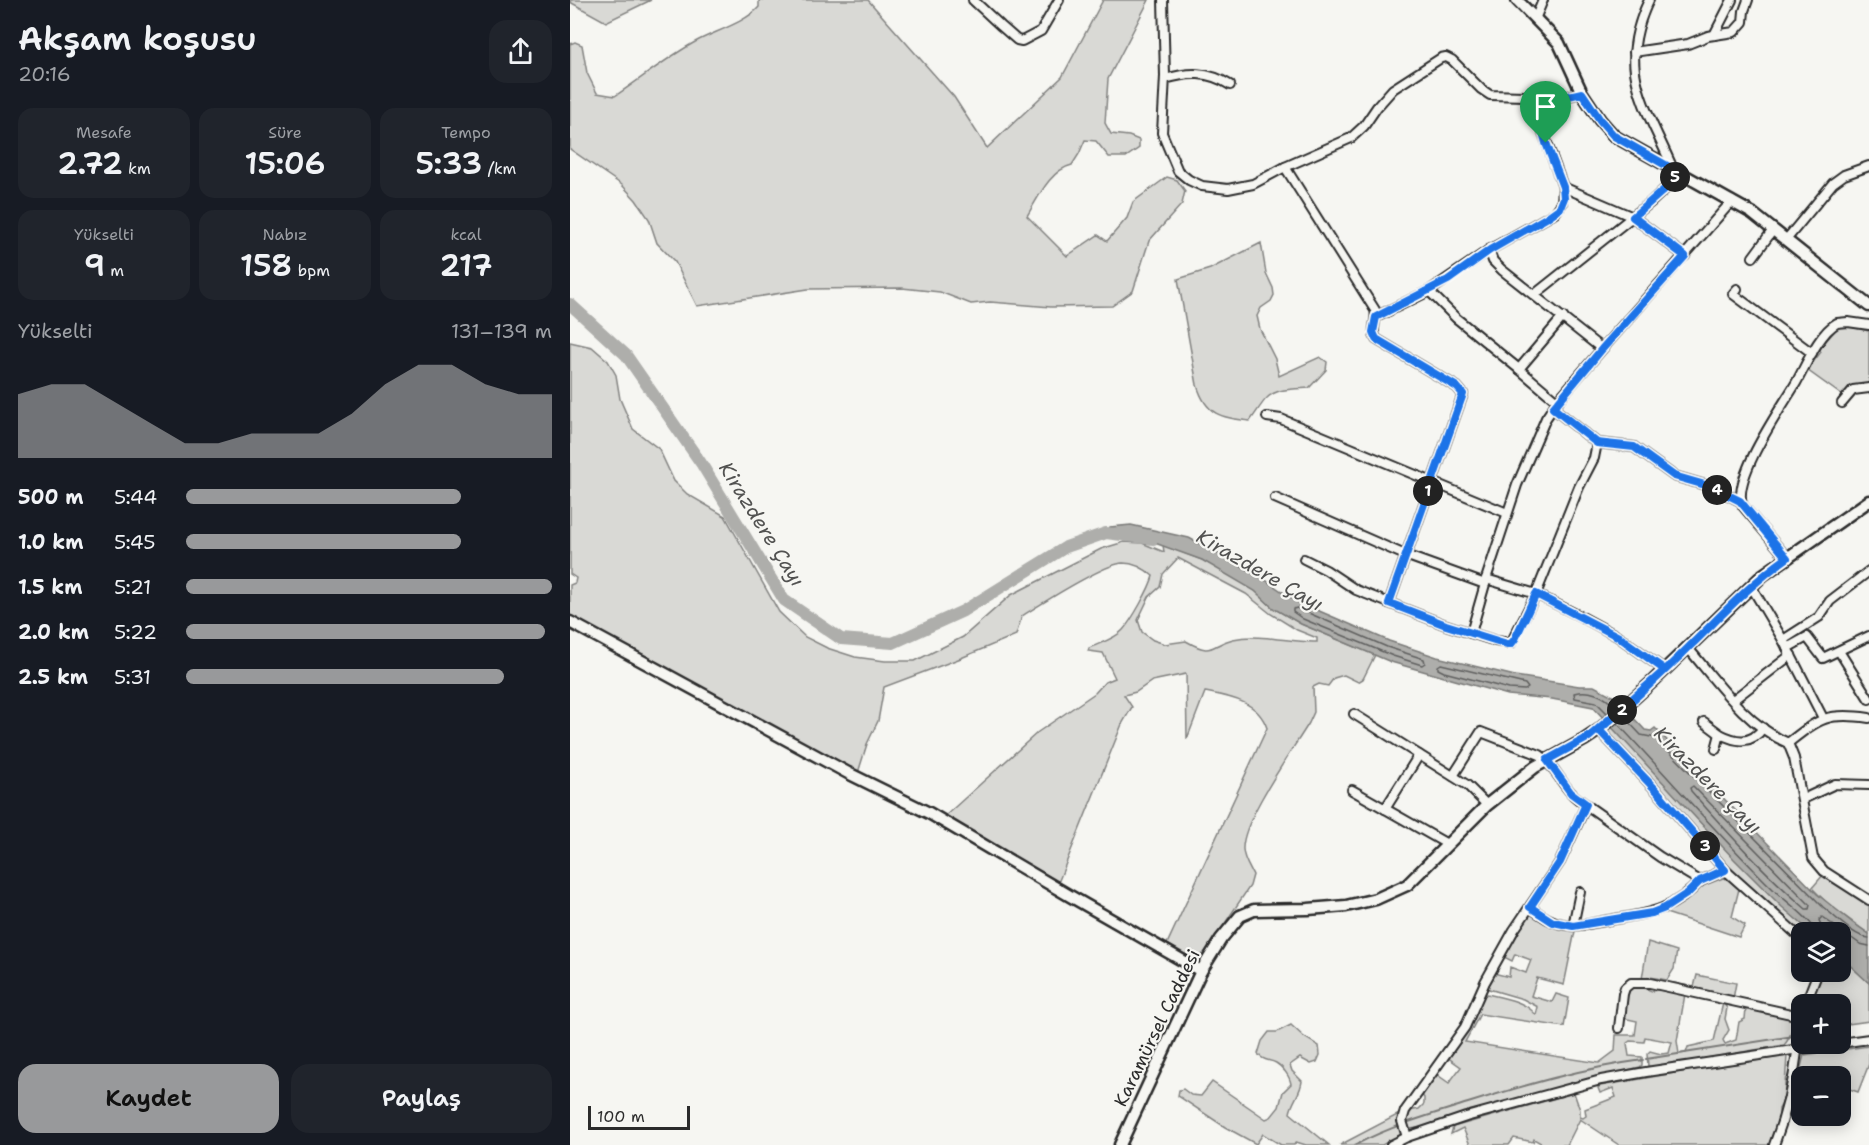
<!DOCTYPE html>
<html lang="tr">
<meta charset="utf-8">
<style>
:root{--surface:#171b24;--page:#20242c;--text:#f1f3f6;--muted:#9ea1a6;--accent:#98999b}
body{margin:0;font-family:"Shantell Sans",sans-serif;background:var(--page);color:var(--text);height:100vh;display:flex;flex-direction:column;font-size:22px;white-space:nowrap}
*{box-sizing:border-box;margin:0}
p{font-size:20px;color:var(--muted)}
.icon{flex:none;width:33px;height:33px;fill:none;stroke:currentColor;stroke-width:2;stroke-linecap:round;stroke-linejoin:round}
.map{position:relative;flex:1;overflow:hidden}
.panel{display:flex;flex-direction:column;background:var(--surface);width:570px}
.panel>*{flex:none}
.controls{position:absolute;left:1221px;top:922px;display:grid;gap:12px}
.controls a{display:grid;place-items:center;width:60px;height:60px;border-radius:12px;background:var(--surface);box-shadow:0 3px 15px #0003;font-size:30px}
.scale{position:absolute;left:18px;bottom:15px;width:102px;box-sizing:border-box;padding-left:6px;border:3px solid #2b2b2b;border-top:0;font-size:16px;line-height:21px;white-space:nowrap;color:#2b2b2b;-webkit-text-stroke:4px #f6f6f2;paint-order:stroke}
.pin{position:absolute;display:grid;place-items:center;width:51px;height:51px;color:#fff;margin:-62px -26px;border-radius:50% 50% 50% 0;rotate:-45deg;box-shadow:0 0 6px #0007}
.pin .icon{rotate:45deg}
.km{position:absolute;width:30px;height:30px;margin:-15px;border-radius:50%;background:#222;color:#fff;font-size:16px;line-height:30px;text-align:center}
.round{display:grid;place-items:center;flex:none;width:63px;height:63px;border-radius:18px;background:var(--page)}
.head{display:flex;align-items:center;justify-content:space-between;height:102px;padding:0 18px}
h1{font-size:33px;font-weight:600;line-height:45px}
.figures{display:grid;grid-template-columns:repeat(3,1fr);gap:9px;height:102px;padding:6px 18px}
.figures div{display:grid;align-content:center;border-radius:15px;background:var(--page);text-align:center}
.figures b{font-size:30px;font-weight:600}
.figures small{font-size:16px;font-weight:400}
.figures p{font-size:16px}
.chart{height:168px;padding:12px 18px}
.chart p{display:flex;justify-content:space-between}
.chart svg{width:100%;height:108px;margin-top:6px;fill:var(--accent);opacity:.7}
.cta{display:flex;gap:12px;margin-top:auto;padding:12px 18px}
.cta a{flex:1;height:69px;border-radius:18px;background:var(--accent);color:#111;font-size:24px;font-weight:600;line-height:69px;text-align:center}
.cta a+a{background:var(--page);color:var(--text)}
ul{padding:0 18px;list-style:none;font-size:20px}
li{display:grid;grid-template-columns:96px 72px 1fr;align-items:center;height:45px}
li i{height:15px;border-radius:8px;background:var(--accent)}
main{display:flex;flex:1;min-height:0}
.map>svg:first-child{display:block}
</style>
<main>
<section class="panel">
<div class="head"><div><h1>Akşam koşusu</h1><p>20:16</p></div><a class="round"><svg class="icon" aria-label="share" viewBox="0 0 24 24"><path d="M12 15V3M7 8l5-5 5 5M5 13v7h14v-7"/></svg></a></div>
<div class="figures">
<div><p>Mesafe</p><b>2.72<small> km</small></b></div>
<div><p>Süre</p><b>15:06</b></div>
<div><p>Tempo</p><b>5:33<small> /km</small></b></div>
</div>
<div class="figures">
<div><p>Yükselti</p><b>9<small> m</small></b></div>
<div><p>Nabız</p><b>158<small> bpm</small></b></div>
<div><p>kcal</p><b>217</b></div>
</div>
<div class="chart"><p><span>Yükselti</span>131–139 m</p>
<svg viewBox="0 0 160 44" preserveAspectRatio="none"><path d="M0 44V18L10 14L20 14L30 22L40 30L50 38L60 38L70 34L80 34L90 34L100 26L110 14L120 6L130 6L140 14L150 18L160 18V44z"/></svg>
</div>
<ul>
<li><b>500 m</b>5:44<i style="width:75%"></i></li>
<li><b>1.0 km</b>5:45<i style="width:75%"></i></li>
<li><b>1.5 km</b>5:21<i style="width:100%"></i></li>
<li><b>2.0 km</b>5:22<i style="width:98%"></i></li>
<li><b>2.5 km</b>5:31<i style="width:87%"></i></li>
</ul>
<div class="cta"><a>Kaydet</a><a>Paylaş</a></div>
</section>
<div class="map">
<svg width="1299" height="1145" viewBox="0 0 1299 1145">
<rect width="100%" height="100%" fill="#f6f6f2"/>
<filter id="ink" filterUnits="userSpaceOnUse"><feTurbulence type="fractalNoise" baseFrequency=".0167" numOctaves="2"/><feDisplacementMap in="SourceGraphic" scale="12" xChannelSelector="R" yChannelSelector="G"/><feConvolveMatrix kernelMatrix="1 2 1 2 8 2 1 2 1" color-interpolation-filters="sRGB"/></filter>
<g filter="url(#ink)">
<!-- green -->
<g fill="#d9d9d5" stroke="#828280" stroke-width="1.5" fill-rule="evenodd">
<path d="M0,0H81L36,22L0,2Z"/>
<path d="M189,0H298L384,97L417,148L492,77L533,0H579L538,79L535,123L541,134L559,136L569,140V148L556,157H539L526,141L515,140L509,154L502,165C480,170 468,198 457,216L497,256L528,235L537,241L557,218L563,202L597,177L607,180L615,191L612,204L579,241L563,291L542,306L481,307L420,302L401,304L370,292L332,288L238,289L127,306L105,262L87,243L79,219L66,200L52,185L0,149V44L5,42L12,45L17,73L27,93L45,96C72,78 99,56 127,41C146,31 176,22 189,7Z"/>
<path d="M691,243L696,273L703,288L704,295L701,301L691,308L687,316L690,329L705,359L709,376L750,357L757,362L756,370L739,388C725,389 707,388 697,398C694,400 684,416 680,421C651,418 636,415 627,385L608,279L640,269Z"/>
<path d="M1272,325L1299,331V385L1280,388L1273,396L1237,370L1251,352L1249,349L1268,327Z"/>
<path d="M0,342L22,347L38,361L46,375L50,399L63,429L89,449L104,481L117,494L155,516L209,612L235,637L257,648L285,657L315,661H345L393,637L441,595L531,549L554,542L572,543L594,552L593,545L632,560L661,575L685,591L703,608L731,624L805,655L793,679L788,682L774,675L764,678L758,686L749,684L743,687L744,712L739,723C722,751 672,820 673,849C673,858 679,867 683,875L680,886L635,953C622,962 609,951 597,944L697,728C688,701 660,697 635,692L617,739L616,674L582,681L566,692L554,695L562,707L552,724L488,883L375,816L468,732L525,693L535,682L545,678L533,653L518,651L519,648C530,643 545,639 553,630C562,620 580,588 583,576C575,569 564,563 553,563C533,564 471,604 452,616L446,635L391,658L314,687L308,721L297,744L288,773L0,616V585L5,583L6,578L0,574ZM608,558L676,594L701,614L727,630L747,638V642C720,643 691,633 663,639C639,645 644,657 616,641L595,644L583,640L572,632L568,620L579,597L590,587L593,574Z"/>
<path d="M1042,727C1108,796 1170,870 1242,933H1233L1166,874L1102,802L1036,733Z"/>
<path d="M1253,875L1299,904V934L1257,903L1242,888Z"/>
<path d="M1153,878L1157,879L1169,889L1162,917L1175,925L1169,937L1096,913L1135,885Z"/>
<path d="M959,913L985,927L1005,931L994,985L967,978L961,996L982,1002L986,994L999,998L994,1027L910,1014L895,1042L1029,1063L1045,1051L1046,1035H1065L1067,1021L1053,1018L1059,989L1062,986H1068L1082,991L1093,989L1115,994L1107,1041L1109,1054L1116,1053L1118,1047L1144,1041L1153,1003L1157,1008L1155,1019L1159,1030L1153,1040L1155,1044L1166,1040L1169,1022L1175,1019L1176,1008L1223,1018C1224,1026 1220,1039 1214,1045L1083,1067L1078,1066L1077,1054L1080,1051L1091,1054L1099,1053L1102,1042L1075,1037L1074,1042L1060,1041L1057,1043L1059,1056L1072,1057V1065L1070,1067C1015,1080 960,1095 905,1110C884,1116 861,1128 839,1129L835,1123L839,1111L849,1109L854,1104V1098L851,1093L866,1074L879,1083L891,1067L877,1057L900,1024L911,998L917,994C935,998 955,1001 966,1015L968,1007L953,999L919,989L917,985L924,973L939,977L940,967L956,973L961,960L945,954L942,961L934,957L946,933Z"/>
<path d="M1078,942L1107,951L1104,969L1097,980L1080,977L1072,979Z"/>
<path d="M1271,957L1299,983V1021L1271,1025L1270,1005H1238L1253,972H1270Z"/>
<path d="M1127,975L1166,983L1163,999L1104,986V983L1124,987Z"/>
<path d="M721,1025L734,1037L749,1046L750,1055L747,1062L741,1064L730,1058L720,1065L722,1071L732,1081C731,1093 722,1101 720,1113L759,1145H736L726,1142L724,1145H711L693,1134L686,1144L655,1127L608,1096L609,1090L613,1089L621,1095L631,1096L642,1082L696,1119L701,1117L709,1107L713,1092L721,1084C720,1077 713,1067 706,1063C699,1059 694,1062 688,1054L692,1041L699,1032H707Z"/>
<path d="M1299,1046V1064L1288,1092L1271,1086L1270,1077L1229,1075L1234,1055Z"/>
<path d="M1217,1056L1214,1100L1209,1109V1118L1200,1145H1049L1010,1119L997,1145H974L964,1139L963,1142L944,1138L939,1145H900L893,1128L881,1134L883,1127L1004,1093L1010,1110V1117L1013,1118L1016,1116L1015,1109L1046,1097L1043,1088L1030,1093L1028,1088L1030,1086L1116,1071Z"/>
<path d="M829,1114L828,1122L833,1134L812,1145H770Z"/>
</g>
<!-- water -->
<path fill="#aeaeab" stroke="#7a7a78" stroke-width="1.5" d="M561,525L619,538L688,575L726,601L819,641L867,657L945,676L1009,686H1024L1043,696L1075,730L1081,731L1085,728L1247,894L1283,923L1299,934V983L1271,957L1270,933H1242L1212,907L1164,859L1023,707L982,699L938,695L821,662L731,624L703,608L685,591L632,560L557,533H536L540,527Z"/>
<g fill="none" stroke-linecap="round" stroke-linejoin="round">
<!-- shore -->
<g stroke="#5f5f5e" stroke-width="1.5">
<path d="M727,608L817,647L854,659L855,663L852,665L823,656L733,619L723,612V609Z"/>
<path d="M871,664L955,684L958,688L955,690L939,689L874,672L868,669V666Z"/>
<path d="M1037,713L1026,702L1005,698L1004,693C1019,689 1034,695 1045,707"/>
<path d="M1054,717L1071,735L1086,738L1253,907C1266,917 1283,936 1299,938"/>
<path d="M1047,723C1100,779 1150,837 1205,891C1214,900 1245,922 1246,933"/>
<path d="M1123,786L1240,905L1239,909H1236C1194,873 1157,832 1121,791L1120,788Z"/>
<path d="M1253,933L1249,920L1252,917L1290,944L1299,946"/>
</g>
<!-- stream -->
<g stroke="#7a7a78" stroke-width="2">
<path d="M1076,1059L1224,1036"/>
<path d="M785,1145C821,1126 859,1115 898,1103C955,1085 1013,1068 1073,1060"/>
</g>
<!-- river -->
<path stroke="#aeaeab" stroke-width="12" d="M0,304L56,355L131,463L214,600L271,639L323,643L393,611L496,547L536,533L583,539"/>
<!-- street casing -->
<g stroke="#2b2b2b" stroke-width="12">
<g id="street">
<path d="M403,0L431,26L447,40L452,41L471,31L489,0"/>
<path d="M593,0L595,76L592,133L608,171L619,180L632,186L658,189L683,184L715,167L781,138L794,126L807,107L823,89L871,58L876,57L882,60L911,89L920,95L994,97L1012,93"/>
<path d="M1079,0C1045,71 1076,105 1103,169"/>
<path d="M966,17L973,0"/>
<path d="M1144,35L1162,0"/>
<path d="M1064,52L1118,44L1138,36L1164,32L1173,22L1174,11L1178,0"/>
<path d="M595,79C619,72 638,71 660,85"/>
<path d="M966,96L973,132L993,187"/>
<path d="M715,167L805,310C808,320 800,329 806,339L887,387L893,394L819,603L876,625L926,641L941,643L966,594L1009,487L1024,458L1027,443L983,408"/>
<path d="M1216,240L1263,183L1274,175L1299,166"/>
<path d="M1183,257L1203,230"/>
<path d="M1167,289L1163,294L1242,353"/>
<path d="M859,291L886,318L949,369"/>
<path d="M964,295L1081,202L1096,188L1108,172"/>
<path d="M806,317L859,291L919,250"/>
<path d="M1032,349L932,270L923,261L919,250L985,213L992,203L993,187L1063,217L1115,256"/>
<path d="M988,402L949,369L993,317"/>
<path d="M1272,403L1283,390L1299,388"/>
<path d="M697,417L711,419L937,513"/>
<path d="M1027,443L1064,447L1104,476L1142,487L1170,501"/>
<path d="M705,498L835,555L915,584L916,579L966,594L1012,617L1049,637L1095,670"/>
<path d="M1217,558L1173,506C1160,480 1212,407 1226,383C1236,365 1249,333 1267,323L1278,322L1299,325"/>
<path d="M734,559L756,570L786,590L819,603"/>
<path d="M916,579L947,485L976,418L989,399L1032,349L1162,201"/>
<path d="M1181,586L1213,640L1253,718"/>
<path d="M901,633L915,584"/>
<path d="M1213,640L1249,617L1260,601L1299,571"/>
<path d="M1118,648C1147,682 1176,725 1218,743C1250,718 1257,712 1299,718"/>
<path d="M1217,648L1237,637L1253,658L1299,636"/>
<path d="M1269,651L1299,699"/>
<path d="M1163,700L1221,655"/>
<path d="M784,714L897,785L917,805"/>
<path d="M1134,722L1150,734"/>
<path d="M1029,730L1087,791L1155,870"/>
<path d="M1218,743L1224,758L1243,858L1254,871L1299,900"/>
<path d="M1146,749L1150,734C1166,742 1181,745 1193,728"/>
<path d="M883,776L911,732L970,755C986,766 992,788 1008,799L1090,857L1130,881L1155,870L1232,939"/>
<path d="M782,790L877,844"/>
<path d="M1233,799L1265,784L1299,785"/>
<path d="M815,809L849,755"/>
<path d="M960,907C972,916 982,923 997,925C1010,927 1022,923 1034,921C1072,914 1102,913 1130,881"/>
<path d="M1003,926L1010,892"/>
<path d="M1235,1005L1248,972"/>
<path d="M1049,1028L1053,994L1055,988L1061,983H1080L1230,1016"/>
<path d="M1270,1043L1299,1039"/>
<path d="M837,1137L832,1121L835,1111L895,1027L915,982L944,930L990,862L1016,805"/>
<path d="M821,1145L837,1137L896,1117L1031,1080L1076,1072L1263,1044"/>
<path d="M1204,1145C1216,1114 1223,1085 1227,1052C1229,1039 1226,1028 1231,1014"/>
</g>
</g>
<!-- secondary casing -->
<g stroke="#2b2b2b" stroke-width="15">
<g id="secondary">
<path d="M947,0L989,43L1012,93L1030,120L1044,136L1182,213L1299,306"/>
<path d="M0,622L278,773L359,813L500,896L631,971"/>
<path d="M550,1145L631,971L651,939L670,916L684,910L738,909L776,906L806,899L837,885L917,805L965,767L1014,740L1029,730L1082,682L1193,575L1299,501"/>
</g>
</g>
<!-- street -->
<use href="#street" stroke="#f6f6f2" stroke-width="8"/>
<!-- secondary -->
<use href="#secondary" stroke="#f6f6f2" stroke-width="10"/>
</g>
</g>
<g fill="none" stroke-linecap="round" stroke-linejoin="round" filter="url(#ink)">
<!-- route casing -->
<g stroke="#fff" stroke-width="12">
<path id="route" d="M976,143L993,187L994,198L990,208L976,218L920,250L878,280L806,317L803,332L806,339L887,387L893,394L819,603L876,625L937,644H941L945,639L966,594L1049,637L1095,670L1019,737L977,760L1001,793L1016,804L990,862L960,907L983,922L1003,926L1082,913L1095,908L1118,893L1130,881L1155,870L1087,791L1029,730C1060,703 1091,675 1121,645C1152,615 1181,583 1217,558L1170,501L1142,487L1104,476L1064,447L1027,443L983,408L1032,349L1115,256L1063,217L1096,188L1108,172L1044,136L1030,120L1012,93L994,97L966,96L969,118L976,143"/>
</g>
<!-- route -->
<use href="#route" stroke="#1a73e8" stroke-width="8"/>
</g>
<g text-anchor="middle" stroke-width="4.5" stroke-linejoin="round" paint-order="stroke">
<!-- street labels -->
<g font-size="18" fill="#2b2b2b" stroke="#f6f6f2">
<text transform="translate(587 1028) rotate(-64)" y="6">Karamürsel Caddesi</text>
</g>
<!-- water labels -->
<g font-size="20" font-style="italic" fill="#525251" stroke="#f6f6f2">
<text transform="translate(192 524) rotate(58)" y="7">Kirazdere Çayı</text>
<text transform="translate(690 570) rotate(30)" y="7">Kirazdere Çayı</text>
<text transform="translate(1138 780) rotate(45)" y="7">Kirazdere Çayı</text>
</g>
</g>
</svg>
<div class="controls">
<a><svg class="icon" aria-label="layers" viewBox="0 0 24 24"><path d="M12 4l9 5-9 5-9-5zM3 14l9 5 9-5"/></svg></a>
<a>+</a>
<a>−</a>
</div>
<div class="scale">100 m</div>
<div class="pin" style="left:976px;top:143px;background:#1e9e55"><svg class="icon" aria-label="arrive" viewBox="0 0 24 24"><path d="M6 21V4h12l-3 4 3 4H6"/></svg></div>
<b class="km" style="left:858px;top:491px">1</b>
<b class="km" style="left:1052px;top:710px">2</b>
<b class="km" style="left:1135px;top:846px">3</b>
<b class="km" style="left:1147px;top:490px">4</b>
<b class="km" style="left:1105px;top:177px">5</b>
</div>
</main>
